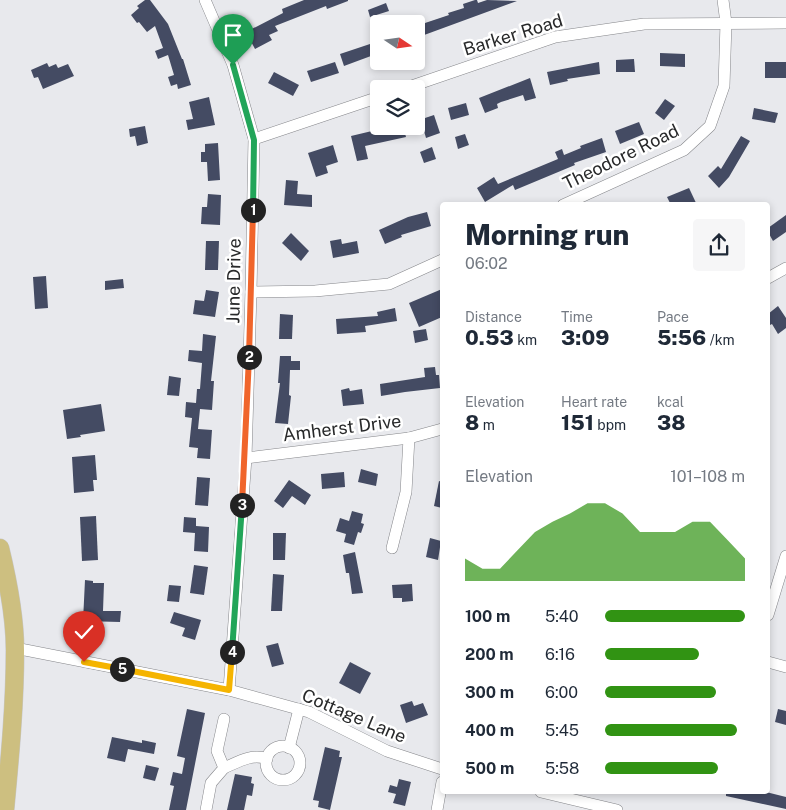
<!DOCTYPE html>
<meta charset="utf-8">
<style>
:root{--surface:#fff;--page:#f6f6f7;--text:#1f2937;--muted:#747a83;--accent:#319313}
body{margin:0;font-family:"Public Sans",sans-serif;background:var(--page);color:var(--text);height:100vh;display:flex;flex-direction:column;font-size:19px;white-space:nowrap}
*{box-sizing:border-box;margin:0}
p{font-size:16px;color:var(--muted)}
.icon{flex:none;width:28px;height:28px;fill:none;stroke:currentColor;stroke-width:2;stroke-linecap:round;stroke-linejoin:round}
.map{position:relative;flex:1;overflow:hidden}
.sheet{position:absolute;left:440px;top:202px;width:330px;height:592px;display:flex;flex-direction:column;background:var(--surface);border-radius:5px;box-shadow:0 2px 8px #0003}
.sheet>*{flex:none}
.needle{width:32px;rotate:103deg}
.controls{position:absolute;left:370px;top:15px;display:grid;gap:10px}
.controls a{display:grid;place-items:center;width:55px;height:55px;border-radius:5px;background:var(--surface);box-shadow:0 2px 8px #0003;font-size:25px}
.pin{position:absolute;display:grid;place-items:center;width:42px;height:42px;color:#fff;margin:-51px -21px;border-radius:50% 50% 50% 0;rotate:-45deg;box-shadow:0 0 5px #0007}
.pin .icon{rotate:45deg}
.km{position:absolute;width:25px;height:25px;margin:-12px;border-radius:50%;background:#222;color:#fff;font-size:14px;line-height:25px;text-align:center}
.round{display:grid;place-items:center;flex:none;width:52px;height:52px;border-radius:5px;background:var(--page)}
.summary{display:flex;align-items:center;justify-content:space-between;height:85px;padding:0 25px}
h1{font-size:28px;font-weight:800;line-height:38px}
.metrics{display:grid;grid-template-columns:repeat(3,1fr);gap:8px;height:85px;padding:5px 25px}
.metrics div{display:grid;align-content:center}
.metrics b{font-size:21px;font-weight:800}
.metrics small{font-size:14px;font-weight:400}
.metrics p{font-size:14px}
.chart{height:140px;padding:10px 25px}
.chart p{display:flex;justify-content:space-between}
.chart svg{width:100%;height:90px;margin-top:5px;fill:var(--accent);opacity:.7}
ul{padding:0 25px;list-style:none;font-size:16px}
li{display:grid;grid-template-columns:80px 60px 1fr;align-items:center;height:38px}
li i{height:12px;border-radius:6px;background:var(--accent)}
.map>svg:first-child{display:block}
</style>
<div class="map">
<svg width="786" height="810" viewBox="0 0 786 810">
<rect width="100%" height="100%" fill="#e8e9ed"/>
<!-- building -->
<g fill="#444b63">
<path d="M145,0H150L168,24L182,59H183L191,85L178,89L177,84L171,86L168,77L174,75L168,55L158,59L155,51L163,48L155,26L147,32L139,22L137,23L131,15L139,8L137,6Z"/>
<path d="M304,0H348V1L327,9L326,6L275,26L278,31L269,35L272,40L255,49L246,32L283,13L282,9Z"/>
<path d="M475,0H477L478,3L487,0L517,1L416,38V26L449,15L448,13L464,8L463,4Z"/>
<path d="M386,3L389,11L370,17L368,10Z"/>
<path d="M379,41V53L344,66L340,54Z"/>
<path d="M660,53L685,54V67L660,66Z"/>
<path d="M634,59L635,72H616V60Z"/>
<path d="M335,62L339,73L311,82L307,71Z"/>
<path d="M599,62L600,74L567,79L568,81L550,85L547,72Z"/>
<rect x="765" y="62" width="21" height="16"/>
<path d="M47,63L49,67L56,64L58,68L68,64L74,76L43,89L38,77L34,78L31,70Z"/>
<path d="M274,72L299,85L293,96L268,83Z"/>
<path d="M530,78L536,98L525,101L523,95L501,102L497,104L498,108L485,113L479,98Z"/>
<path d="M209,97L215,125L188,130L186,120L193,119L189,102Z"/>
<path d="M665,99L675,106L664,120L655,113Z"/>
<path d="M466,103L469,115L451,120L448,108Z"/>
<path d="M754,108L778,113L775,123L752,119Z"/>
<path d="M434,115L440,133L426,138L424,131L419,132L416,121Z"/>
<path d="M639,122L644,134L620,144L615,131Z"/>
<path d="M145,126L148,143L137,146L135,136L130,137L129,129Z"/>
<path d="M393,126H403L406,137L365,146L368,159L357,161L351,136Z"/>
<path d="M465,134L469,145L458,149L455,137Z"/>
<path d="M741,136L750,141L729,177L719,188L708,176L718,166L721,169Z"/>
<path d="M602,138L606,152L574,163L575,165L515,190L513,185L485,202L477,188L494,177L498,184L558,159L555,152L562,149L564,155L581,148L580,146Z"/>
<path d="M218,143L220,180L208,181L207,162H201V152H205V144Z"/>
<path d="M333,145L338,162L326,166L328,173L316,177L308,153Z"/>
<path d="M432,147L436,159L424,163L420,152Z"/>
<path d="M286,180L298,181L297,194L312,195V207L284,205Z"/>
<path d="M689,188L697,205H671L667,197Z"/>
<path d="M208,194L221,195L220,225L201,224L202,207H207Z"/>
<path d="M427,212L431,226L401,235L402,237L385,244L379,230L408,217Z"/>
<path d="M786,215V232L773,241L768,232V228Z"/>
<path d="M291,233L309,251L301,261L282,243Z"/>
<path d="M341,239L342,244L357,241L359,253L333,258L330,241Z"/>
<path d="M206,241H219L218,270H205Z"/>
<path d="M46,276L48,308L35,309L33,277Z"/>
<path d="M123,279L124,288L105,290V281Z"/>
<path d="M442,289V317L419,327L409,303Z"/>
<path d="M206,290L219,292L215,317L193,314L195,300L204,301Z"/>
<path d="M778,306L786,318V328L778,334L772,324L768,326V314Z"/>
<path d="M395,308L397,321L365,326L366,332L337,334L336,319L378,316L377,312Z"/>
<path d="M280,314L293,315L292,339H279Z"/>
<path d="M426,329L428,340L415,343L413,331Z"/>
<path d="M203,334L216,336L211,381H214L212,410L200,409L198,429L212,430L210,459L197,458L198,448L189,447L192,418L185,417L186,402L196,403L197,389H200L202,363L188,361L189,350L202,351Z"/>
<path d="M280,356H291V361H300V370H290L289,395L291,396L288,424L275,423L280,383H278Z"/>
<path d="M435,367L436,375H439L440,388L405,392L381,396L380,384L425,377L424,368Z"/>
<path d="M169,376L181,378L179,396L167,395Z"/>
<path d="M349,388L350,391L362,389L364,404L343,406L341,390Z"/>
<path d="M101,404L105,431L80,435L81,437L67,439L63,410Z"/>
<path d="M95,455L97,480H93L94,491L74,493L72,457Z"/>
<path d="M361,469L378,474L376,486L358,482Z"/>
<path d="M344,472L345,487L322,489L321,474Z"/>
<path d="M197,477L210,478L208,506L195,505Z"/>
<path d="M289,480L311,495L305,505L292,496L283,508L274,501Z"/>
<path d="M439,481L442,482V508L434,506Z"/>
<path d="M352,511L363,514L361,523L364,524L361,533L358,532L354,545L344,542L346,534L336,531L340,518L349,521Z"/>
<path d="M96,516L98,560L82,561L80,517Z"/>
<path d="M184,517L196,518V526L209,527L208,552L194,551L195,533L183,532Z"/>
<path d="M273,533H286L285,560H273Z"/>
<path d="M430,538L441,541L438,560L426,557Z"/>
<path d="M355,552L363,593L352,594L349,573H346L343,555Z"/>
<path d="M194,565L208,567L204,595L190,593Z"/>
<path d="M273,574L284,575L282,611H271Z"/>
<path d="M85,580L93,581V583H104L103,611H121L120,622L83,621Z"/>
<path d="M412,584L413,601L402,602V598H393L392,585Z"/>
<path d="M169,585L181,586L179,602L167,601Z"/>
<path d="M174,612L201,620L195,640L182,636L185,628L170,623Z"/>
<path d="M278,643L284,664L272,667L266,646Z"/>
<path d="M350,662L371,673L360,694L339,683Z"/>
<path d="M412,701L414,706L423,703L428,715L406,723L400,705Z"/>
<path d="M187,709L205,713L186,810H169L174,786L170,785L173,772L182,774L185,758L177,756Z"/>
<path d="M778,709L786,711V725L775,722Z"/>
<path d="M112,737L142,743V740L156,743L154,754L128,749L125,762L107,758Z"/>
<path d="M325,747L340,751L339,757H342L330,810L318,807L319,801L313,800Z"/>
<path d="M146,765L159,768L155,781L143,778Z"/>
<path d="M235,774L252,777L251,783L254,784L252,796L247,795L244,810H227Z"/>
<path d="M399,779L411,782L405,806L393,803L396,794L388,792L390,785L397,787Z"/>
<path d="M726,792H766L786,797V809L726,796Z"/>
</g>
<g fill="none" stroke-linecap="round" stroke-linejoin="round">
<!-- minor casing -->
<g stroke="#85868a" stroke-width="12">
<g id="minor">
<path d="M205,0L233,65L254,139L251,292L246,458L229,690"/>
<path d="M403,89L555,37L644,24L786,23"/>
<path d="M254,139L379,97"/>
<path d="M563,205L684,150L710,126L724,86L726,23L723,0"/>
<path d="M768,278L786,268"/>
<path d="M251,292L315,291L389,284L442,260"/>
<path d="M246,458L409,438L442,429"/>
<path d="M392,548L406,492L409,438"/>
<path d="M768,615L786,556"/>
<path d="M15,648L229,690L309,712L387,751L442,769"/>
<path d="M768,662L786,667"/>
<circle cx="283" cy="763" r="17"/>
<path d="M289,748L299,709"/>
<path d="M224,768C238,762 252,753 267,759"/>
<path d="M541,792L617,810"/>
<path d="M206,810L211,783L224,768L217,751L224,719"/>
<path d="M437,810L442,782"/>
</g>
</g>
<!-- primary casing -->
<g stroke="#c7c7c8" stroke-width="19">
<path id="primary" d="M0,548C8,581 15,616 15,650C15,703 10,757 5,810"/>
</g>
<!-- minor -->
<use href="#minor" stroke="#fff" stroke-width="11"/>
<!-- primary -->
<use href="#primary" stroke="#cdbf80" stroke-width="18"/>
</g>
<g fill="none" stroke-linecap="round" stroke-linejoin="round">
<!-- split-1 casing -->
<g stroke="#fff" stroke-width="10">
<path id="split-1" d="M233,65L254,140L253,210"/>
</g>
<!-- split-2 casing -->
<g stroke="#fff" stroke-width="10">
<path id="split-2" d="M249,357L253,210"/>
</g>
<!-- split-3 casing -->
<g stroke="#fff" stroke-width="10">
<path id="split-3" d="M242,505L249,357"/>
</g>
<!-- split-4 casing -->
<g stroke="#fff" stroke-width="10">
<path id="split-4" d="M232,652L242,505"/>
</g>
<!-- split-5 casing -->
<g stroke="#fff" stroke-width="10">
<path id="split-5" d="M122,669L229,690L232,652"/>
</g>
<!-- split-6 casing -->
<g stroke="#fff" stroke-width="10">
<path id="split-6" d="M84,662L122,669"/>
</g>
<!-- split-1 -->
<use href="#split-1" stroke="#22a559" stroke-width="6"/>
<!-- split-2 -->
<use href="#split-2" stroke="#f0652b" stroke-width="6"/>
<!-- split-3 -->
<use href="#split-3" stroke="#f0652b" stroke-width="6"/>
<!-- split-4 -->
<use href="#split-4" stroke="#22a559" stroke-width="6"/>
<!-- split-5 -->
<use href="#split-5" stroke="#f5b400" stroke-width="6"/>
<!-- split-6 -->
<use href="#split-6" stroke="#f5b400" stroke-width="6"/>
</g>
<g text-anchor="middle" stroke-width="5" stroke-linejoin="round" paint-order="stroke">
<!-- street labels -->
<g font-size="18" fill="#28292a" stroke="#fff">
<text transform="translate(513 35) rotate(-17)" y="6">Barker Road</text>
<text transform="translate(621 157) rotate(-26)" y="6">Theodore Road</text>
<text transform="translate(234 281) rotate(-89)" y="6">June Drive</text>
<text transform="translate(342 428) rotate(-7)" y="6">Amherst Drive</text>
<text transform="translate(354 716) rotate(23)" y="6">Cottage Lane</text>
</g>
</g>
</svg>
<div class="controls">
<a><svg class="needle" viewBox="-14 -14 28 28"><path d="M0-13l5 13h-10z" fill="#e53935"/><path d="M0 13l5-13h-10z" fill="#747a83"/></svg></a>
<a><svg class="icon" aria-label="layers" viewBox="0 0 24 24"><path d="M12 4l9 5-9 5-9-5zM3 14l9 5 9-5"/></svg></a>
</div>
<div class="pin" style="left:233px;top:65px;background:#1e9e55"><svg class="icon" aria-label="arrive" viewBox="0 0 24 24"><path d="M6 21V4h12l-3 4 3 4H6"/></svg></div>
<div class="pin" style="left:84px;top:662px;background:#d93025"><svg class="icon" aria-label="check" viewBox="0 0 24 24"><path d="M5 12l5 5 9-10"/></svg></div>
<b class="km" style="left:253px;top:210px">1</b>
<b class="km" style="left:249px;top:357px">2</b>
<b class="km" style="left:242px;top:505px">3</b>
<b class="km" style="left:232px;top:652px">4</b>
<b class="km" style="left:122px;top:669px">5</b>
<section class="sheet">
<div class="summary"><div><h1>Morning run</h1><p>06:02</p></div><a class="round"><svg class="icon" aria-label="share" viewBox="0 0 24 24"><path d="M12 15V3M7 8l5-5 5 5M5 13v7h14v-7"/></svg></a></div>
<div class="metrics">
<div><p>Distance</p><b>0.53<small> km</small></b></div>
<div><p>Time</p><b>3:09</b></div>
<div><p>Pace</p><b>5:56<small> /km</small></b></div>
</div>
<div class="metrics">
<div><p>Elevation</p><b>8<small> m</small></b></div>
<div><p>Heart rate</p><b>151<small> bpm</small></b></div>
<div><p>kcal</p><b>38</b></div>
</div>
<div class="chart"><p><span>Elevation</span>101–108 m</p>
<svg viewBox="0 0 160 44" preserveAspectRatio="none"><path d="M0 44V33L10 38L20 38L30 29L40 20L50 15L60 11L70 6L80 6L90 11L100 20L110 20L120 20L130 15L140 15L150 24L160 33V44z"/></svg>
</div>
<ul>
<li><b>100 m</b>5:40<i style="width:100%"></i></li>
<li><b>200 m</b>6:16<i style="width:67%"></i></li>
<li><b>300 m</b>6:00<i style="width:79%"></i></li>
<li><b>400 m</b>5:45<i style="width:94%"></i></li>
<li><b>500 m</b>5:58<i style="width:81%"></i></li>
</ul>
</section>
</div>
